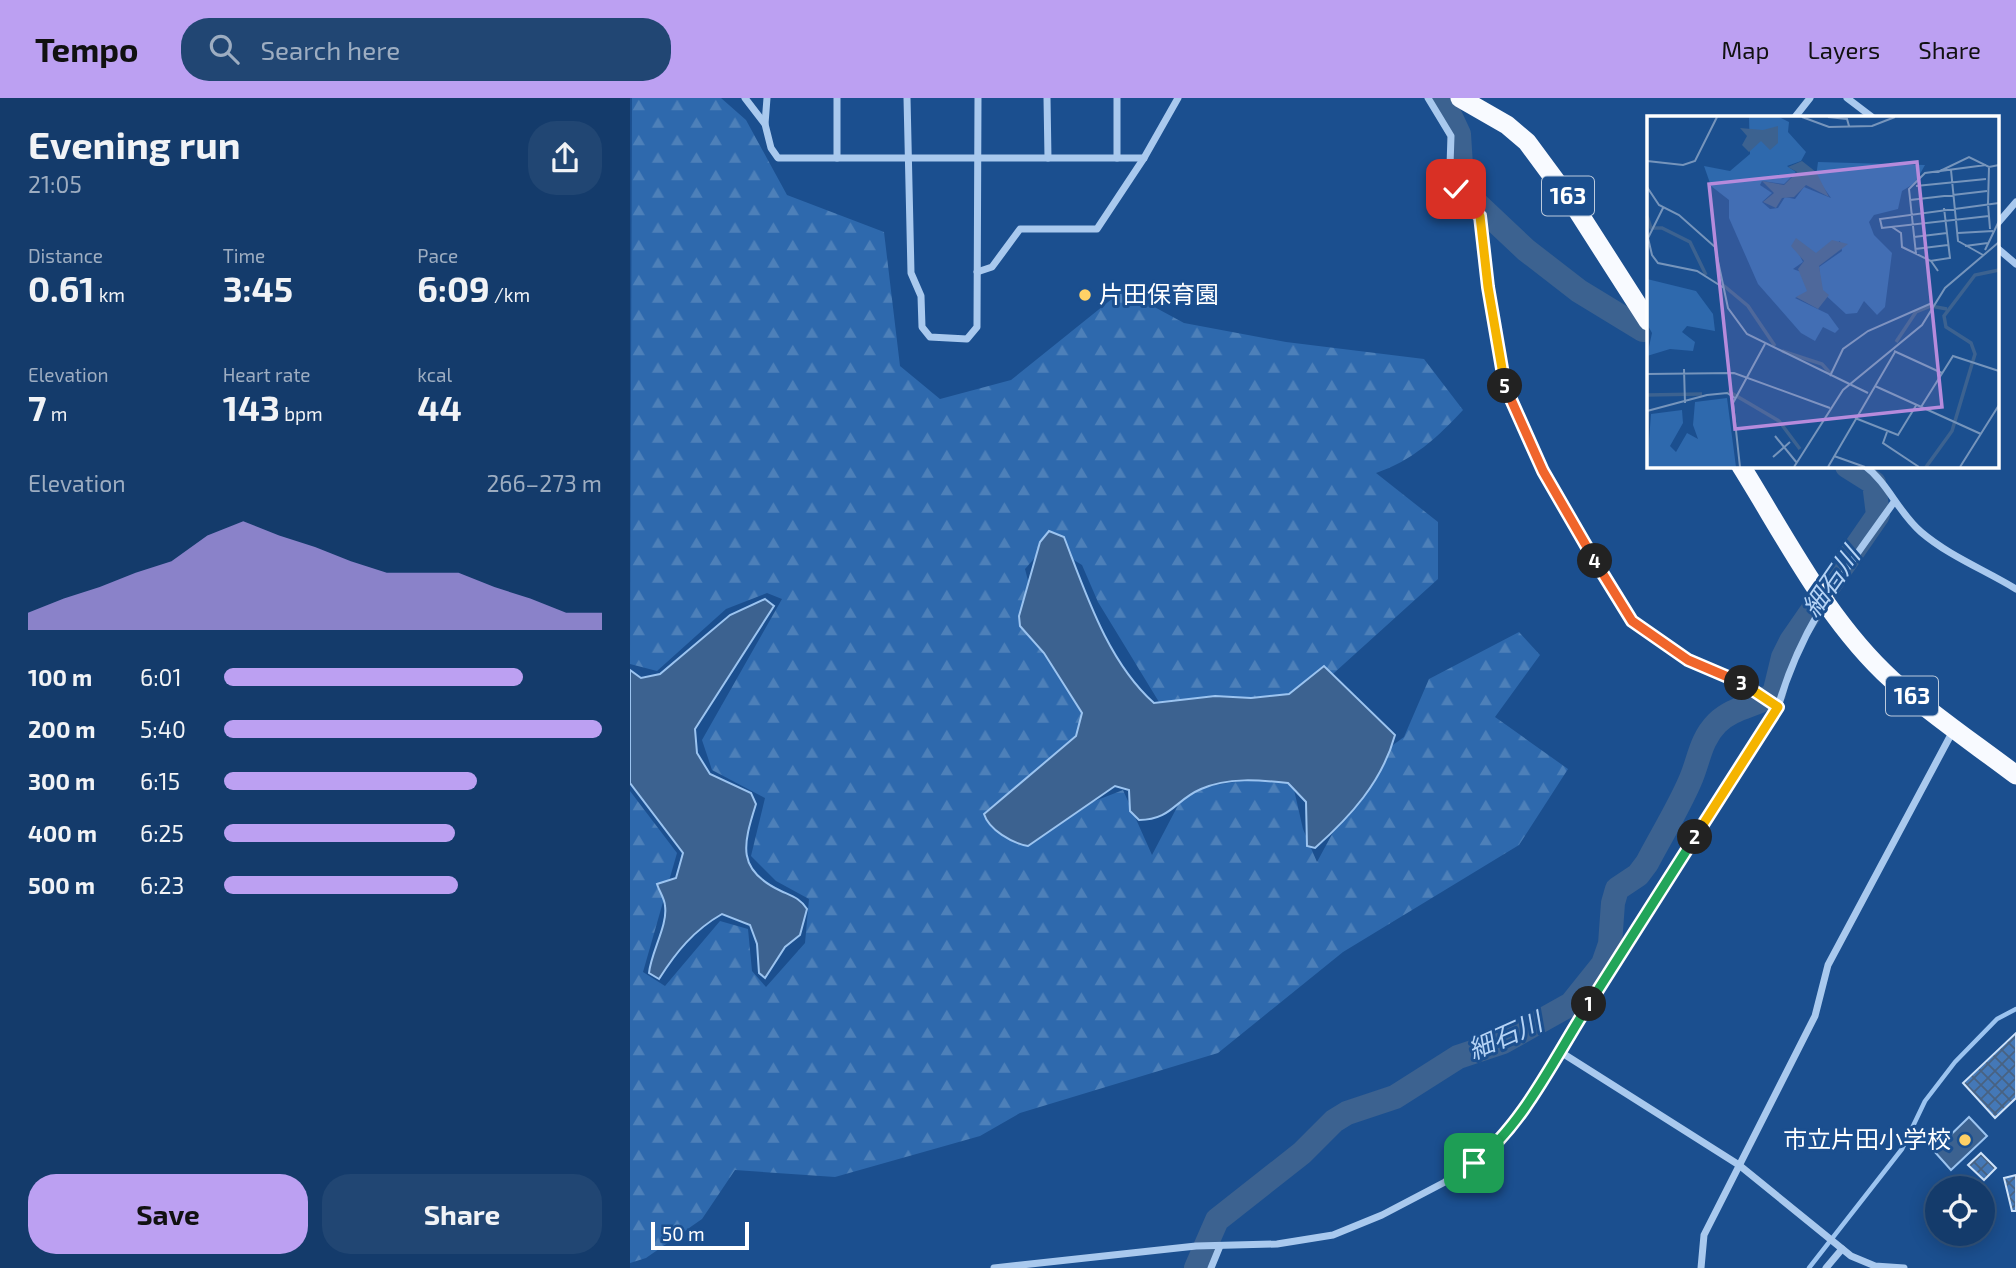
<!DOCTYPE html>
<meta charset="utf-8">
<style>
:root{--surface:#143b6b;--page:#214673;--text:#f1f3f6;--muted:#9dadc1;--line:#33557e;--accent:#bca0f2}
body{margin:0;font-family:"Exo 2","Noto Sans JP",sans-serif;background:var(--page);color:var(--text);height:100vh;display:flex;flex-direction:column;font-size:26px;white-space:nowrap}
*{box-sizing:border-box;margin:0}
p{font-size:23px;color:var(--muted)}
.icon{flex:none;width:38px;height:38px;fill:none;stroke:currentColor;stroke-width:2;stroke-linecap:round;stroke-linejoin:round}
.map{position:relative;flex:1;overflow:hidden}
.details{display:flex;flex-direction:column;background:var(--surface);width:630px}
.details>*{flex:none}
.fabs{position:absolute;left:1295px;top:1078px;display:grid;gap:14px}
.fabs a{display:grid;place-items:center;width:70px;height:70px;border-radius:50%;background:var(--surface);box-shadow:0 4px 18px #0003,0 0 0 2px var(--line);font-size:35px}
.scale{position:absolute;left:21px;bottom:18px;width:98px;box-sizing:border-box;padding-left:7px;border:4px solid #fff;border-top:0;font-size:19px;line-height:24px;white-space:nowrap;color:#fff;-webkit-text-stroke:5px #1b4f8f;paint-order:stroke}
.pin{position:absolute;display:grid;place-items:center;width:60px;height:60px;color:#fff;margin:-30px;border-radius:14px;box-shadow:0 4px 10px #0006}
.km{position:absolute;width:35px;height:35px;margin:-18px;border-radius:50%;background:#222;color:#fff;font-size:19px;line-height:35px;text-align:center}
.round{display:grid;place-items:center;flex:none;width:74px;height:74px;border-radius:28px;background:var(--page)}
.summary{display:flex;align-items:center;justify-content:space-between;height:119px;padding:0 28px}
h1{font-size:38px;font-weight:700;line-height:52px}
.stats{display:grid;grid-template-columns:repeat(3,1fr);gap:10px;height:119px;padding:7px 28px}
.stats div{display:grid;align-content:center}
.stats b{font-size:35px;font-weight:700}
.stats small{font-size:19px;font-weight:400}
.stats p{font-size:19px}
.chart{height:196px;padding:14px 28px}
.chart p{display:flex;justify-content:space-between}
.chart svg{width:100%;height:126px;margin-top:7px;fill:var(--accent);opacity:.7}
.cta{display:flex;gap:14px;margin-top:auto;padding:14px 28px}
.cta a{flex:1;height:80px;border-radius:28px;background:var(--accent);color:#111;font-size:28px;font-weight:700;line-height:80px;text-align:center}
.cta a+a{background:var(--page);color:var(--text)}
ul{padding:0 28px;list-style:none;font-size:23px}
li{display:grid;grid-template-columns:112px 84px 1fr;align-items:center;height:52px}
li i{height:18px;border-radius:9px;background:var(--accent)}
header{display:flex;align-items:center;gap:42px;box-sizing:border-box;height:98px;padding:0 35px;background:var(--accent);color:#111}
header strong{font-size:33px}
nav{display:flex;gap:38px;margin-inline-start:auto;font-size:24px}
.search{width:490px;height:63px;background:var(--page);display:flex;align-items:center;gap:18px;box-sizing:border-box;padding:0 24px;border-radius:28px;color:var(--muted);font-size:26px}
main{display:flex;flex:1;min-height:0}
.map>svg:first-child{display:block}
</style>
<header>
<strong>Tempo</strong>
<div class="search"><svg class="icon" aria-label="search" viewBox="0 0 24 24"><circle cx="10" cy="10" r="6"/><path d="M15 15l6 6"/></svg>Search here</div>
<nav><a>Map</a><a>Layers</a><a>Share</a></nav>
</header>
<main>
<section class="details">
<div class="summary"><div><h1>Evening run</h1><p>21:05</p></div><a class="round"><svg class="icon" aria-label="share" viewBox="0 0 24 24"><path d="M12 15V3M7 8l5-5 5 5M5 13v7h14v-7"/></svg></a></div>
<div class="stats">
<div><p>Distance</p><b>0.61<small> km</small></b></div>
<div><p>Time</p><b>3:45</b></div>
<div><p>Pace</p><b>6:09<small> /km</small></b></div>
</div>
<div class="stats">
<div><p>Elevation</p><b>7<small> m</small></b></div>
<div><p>Heart rate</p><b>143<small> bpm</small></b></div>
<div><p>kcal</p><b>44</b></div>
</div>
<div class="chart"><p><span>Elevation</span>266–273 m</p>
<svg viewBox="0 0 160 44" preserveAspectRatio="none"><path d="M0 44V38L10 33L20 29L30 24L40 20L50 11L60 6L70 11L80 15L90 20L100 24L110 24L120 24L130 29L140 33L150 38L160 38V44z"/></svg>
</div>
<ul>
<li><b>100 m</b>6:01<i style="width:79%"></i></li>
<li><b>200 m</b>5:40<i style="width:100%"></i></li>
<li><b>300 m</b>6:15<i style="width:67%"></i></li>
<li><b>400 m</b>6:25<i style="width:61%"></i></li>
<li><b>500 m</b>6:23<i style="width:62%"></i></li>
</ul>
<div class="cta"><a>Save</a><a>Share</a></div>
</section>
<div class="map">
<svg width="1386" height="1170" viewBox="0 0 1386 1170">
<defs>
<pattern id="forest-firs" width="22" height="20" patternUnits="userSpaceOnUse" patternTransform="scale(1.75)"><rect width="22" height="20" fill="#2e69ad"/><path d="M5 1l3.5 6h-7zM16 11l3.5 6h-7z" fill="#4d80b9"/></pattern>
<pattern id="building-cross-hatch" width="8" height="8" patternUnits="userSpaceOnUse" patternTransform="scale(1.75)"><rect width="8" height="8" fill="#4478b7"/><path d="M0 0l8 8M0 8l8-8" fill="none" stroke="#486282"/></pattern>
</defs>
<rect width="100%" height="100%" fill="#1b4f8f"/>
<!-- forest -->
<path fill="url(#forest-firs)" d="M2,0H91L116,22L157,97L254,134L270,268L310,301L381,282L493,192L554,225L656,244L794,261L833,312C808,339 782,363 746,375L808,424V481L673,603L590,617L529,604L468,504L452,467L434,456L410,454L395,471L412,537L470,624L375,738L493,692L522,757L556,692L622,681L662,683L673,731L687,764L742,662L774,639L799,581L889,534L910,557L865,619L938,671L889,747L713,854L588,955L390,1015L350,1038L205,1079L105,1072L72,1121L16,1160L0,1165V693L47,755L13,874L35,888L90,823L118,831L122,873L136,889L175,845L179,801L146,783L121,758L135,700L82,672L72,642L152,501L137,495L96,511L27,573L0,566Z"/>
<!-- water -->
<g fill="#3c6290" stroke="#9cc4f0" stroke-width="2">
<path d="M419,433L434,439C456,496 478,564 524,605L585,598L621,600L659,596L694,568L765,637C752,684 720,719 685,750L677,748L676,704L658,685C630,682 598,679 571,691C545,702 541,722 509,722L500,713L499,692L485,688L398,748C382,745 359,732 354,716L446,638L452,615L414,555L390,528L389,518L410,444Z"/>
<path d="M135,501L144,508L65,631L67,655L80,676L121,695L126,706C113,747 106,772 151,793C162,798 170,800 177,811L170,837L155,849L135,880L129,875L127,846L120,827L92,816C64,832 46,854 29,881L19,875C21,854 38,827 35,808C35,801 29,793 27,786L46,780L53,755L0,685V572L11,580L30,576L100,517Z"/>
<path d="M1339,1019L1357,1038L1321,1072L1304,1053Z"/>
</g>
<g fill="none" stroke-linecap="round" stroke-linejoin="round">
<!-- stream -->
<path stroke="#9cc4f0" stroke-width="4.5" d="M1179,1170L1272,1051L1295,1003L1325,964L1367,921L1386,911"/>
<!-- river -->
<g stroke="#3c6290" stroke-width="24">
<path d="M812,0L829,36L832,83L845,104L896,152L949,193L1013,232"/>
<path d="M566,1170L587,1122L672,1055L704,1023L717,1015L765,999L828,959L873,944L941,906L973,866L980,846L983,805L987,791L1008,777L1017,765C1031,738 1048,711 1060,683C1069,663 1070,642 1087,625C1103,609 1126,608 1144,596L1153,559L1161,543L1248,417L1244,385L1217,368"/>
</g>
</g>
<!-- building -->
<g fill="url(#building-cross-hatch)" stroke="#cfe3fa" stroke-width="2">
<path d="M1386,935V1000L1365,1020L1333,985Z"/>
<path d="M1351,1055L1366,1070L1354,1082L1338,1067Z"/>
<path d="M1386,1077V1113H1382L1374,1080Z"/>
</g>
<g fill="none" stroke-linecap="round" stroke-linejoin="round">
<!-- minor -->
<g stroke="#a9c9ee" stroke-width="7">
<path d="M115,0L135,26L141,50L148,60H514"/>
<path d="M207,0V60"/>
<path d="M277,0L281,175L291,198L292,229L300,239L337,241L347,229L348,0"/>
<path d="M417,0L418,60"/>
<path d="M487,0V60"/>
<path d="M798,0L821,38L820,67L826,91L832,103L850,119L866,240L879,299L913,373L995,515L1036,549L1112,585L1148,609"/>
<path d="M1217,0L1242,19"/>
<path d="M1165,19L1180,0"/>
<path d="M135,26L137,0"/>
<path d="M1367,126L1386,104"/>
<path d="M1367,150L1386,166"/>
<path d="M347,174L362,169L390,131H467L514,60L548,0"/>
<path d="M1235,368C1258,385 1268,414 1291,434C1319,458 1355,472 1386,491"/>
<path d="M929,953L1109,1067L1221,1158L1245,1168L1274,1170"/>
<path d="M364,1170L566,1148L647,1146L703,1137L752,1117L815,1084L864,1050L889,1016L1148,609C1171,527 1215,473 1264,404"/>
<path d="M581,1170L590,1148"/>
<path d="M1071,1170L1074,1137L1185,918L1198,867L1324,631"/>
<path d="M1196,1170L1212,1151"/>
</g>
<!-- trunk -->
<g stroke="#f8faff" stroke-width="19">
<path d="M830,0L877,27L897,44L945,109L1018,223"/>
<path d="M1111,368C1156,440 1198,524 1262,582C1301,616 1345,646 1386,677"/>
</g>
</g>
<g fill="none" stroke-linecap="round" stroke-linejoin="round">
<!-- split-1 casing -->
<g stroke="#fff" stroke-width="14">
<path id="split-1" d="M844,1065C893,1028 926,957 959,906"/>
</g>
<!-- split-2 casing -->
<g stroke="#fff" stroke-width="14">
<path id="split-2" d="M959,906L1065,739"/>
</g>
<!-- split-3 casing -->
<g stroke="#fff" stroke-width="14">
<path id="split-3" d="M1065,739L1148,609L1112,585"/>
</g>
<!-- split-4 casing -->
<g stroke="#fff" stroke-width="14">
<path id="split-4" d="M965,463L1002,523L1058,562L1112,585"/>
</g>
<!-- split-5 casing -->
<g stroke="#fff" stroke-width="14">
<path id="split-5" d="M875,288L913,373L965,463"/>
</g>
<!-- split-6 casing -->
<g stroke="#fff" stroke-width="14">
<path id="split-6" d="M826,91L832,103L850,118L858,189L875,288"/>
</g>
<!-- split-1 -->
<use href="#split-1" stroke="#22a559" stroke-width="9"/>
<!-- split-2 -->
<use href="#split-2" stroke="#22a559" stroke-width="9"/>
<!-- split-3 -->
<use href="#split-3" stroke="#f5b400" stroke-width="9"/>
<!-- split-4 -->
<use href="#split-4" stroke="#f0652b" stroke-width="9"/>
<!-- split-5 -->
<use href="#split-5" stroke="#f0652b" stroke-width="9"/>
<!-- split-6 -->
<use href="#split-6" stroke="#f5b400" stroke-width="9"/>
</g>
<!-- markers -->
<g fill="#ffd166" stroke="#1b4f8f" stroke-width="2.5">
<circle cx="455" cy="197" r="7"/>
<circle cx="1335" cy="1042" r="7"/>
</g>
<g text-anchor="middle" stroke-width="6" stroke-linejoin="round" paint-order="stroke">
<!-- shield labels -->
<g fill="#1b4f8f" stroke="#bbcadd" stroke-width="2">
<rect x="912" y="78.5" width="52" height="39" rx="5"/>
<rect x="1256" y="578.5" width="52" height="39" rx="5"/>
</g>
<g font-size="23" font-weight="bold" fill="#fff">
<text x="938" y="106">163</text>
<text x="1282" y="606">163</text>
</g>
<!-- poi labels -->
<g font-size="24" fill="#fff" stroke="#1b4f8f" text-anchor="start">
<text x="469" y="205">片田保育園</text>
<text x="1321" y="1050" text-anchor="end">市立片田小学校</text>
</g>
<!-- water labels -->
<g font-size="26" font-style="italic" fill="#b5d3f5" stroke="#1b4f8f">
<text transform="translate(1201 484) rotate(-55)" y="9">細石川</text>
<text transform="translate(875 938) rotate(-24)" y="9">細石川</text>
</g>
</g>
<!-- overview -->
<g transform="translate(1017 18)">
<rect width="352" height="352" fill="#1b4f8f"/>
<path d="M102,1H132L142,6L141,16L159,36L154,45L140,50L149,56L137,68L115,65L113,69L125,77L115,86L123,93L131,92L138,81L148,83L157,71L184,82L169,61L171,46L278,49L268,67L255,75L251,93L227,99L222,106L227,119L245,137L238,191L230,199L217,185L210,197L199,198L175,176L172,151L195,135L193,125L168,141L147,128L156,146L146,153L157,157L161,176L148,182L181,198L192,213L188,217L176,211L168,225L154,217L111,168L82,102V84L64,70L57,50L83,55L103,38ZM0,163L49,175L66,198L68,215L40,210L35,216L48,226L46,235L23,233L0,240L5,217L0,208ZM80,282L89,351H0L4,298L35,294L36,307L23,330L29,336L40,317L51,323L46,309L48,286Z" fill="#2e69ad"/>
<path d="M131,10V27L123,34L114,25L102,36L95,29L100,20L93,12L116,14ZM155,45L169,56L182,81L159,69L147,81L135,82L129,92L116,86L127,77L115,65L137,69L150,56L141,51ZM149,122L169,137L185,124L201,128L172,150L176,174L182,179L171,193L149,181L160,175L151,153L157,145L144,130Z" fill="#3c6290"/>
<path fill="none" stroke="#3c6290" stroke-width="3.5" d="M0,100L4,112H15L43,126L59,159M76,169L101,190L128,230M249,226L269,196L284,190L300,193M135,235L175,248L184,258M81,275L132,305L153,333M0,279L55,278M279,351L305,315L328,238L324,227L299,211L297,200L328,159L352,154"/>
<path fill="none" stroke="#7695bc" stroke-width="2" d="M155,1L182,11L225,10L248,1M181,1L200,3L202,10M0,45L36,49L48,45L70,1M304,54L311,125L336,139M291,56L322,41L342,51L352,49M269,70L339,63M0,71L12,89L32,99L68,131L81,192L100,218L221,277M263,84L340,75M341,88L342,51M341,88L343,113M16,92L1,122L5,139L11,147L50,155L77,172M342,100L235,112L233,103L352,87M245,111L254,117L255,131L284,145L291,155M311,117L346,115M267,121L300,117M318,130L341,127M268,133L301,129M338,134L352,105M269,138L262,73L278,57L339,49M283,145L303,142L297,92M247,235L295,257M37,253L38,287M0,258L87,257L183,292M183,260L196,233L221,215L285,187M228,270L334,318M274,291L306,240L352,255M0,295L60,279L80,277L88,282M208,302L251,319L270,288M240,316L236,327L272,351M128,320L150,347M187,340L218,351M126,341L143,326M93,351L86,287L118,228M147,351L196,274L275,209L298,172L352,126M181,351L248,236M313,351L352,289"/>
<path fill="#b68bdc" fill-opacity="0.15" stroke="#b68bdc" stroke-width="3.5" d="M270,46L295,291L88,313L62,68Z"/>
<rect width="352" height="352" fill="none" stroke="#fff" stroke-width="3.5"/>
</g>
</svg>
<div class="fabs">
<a><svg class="icon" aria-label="locate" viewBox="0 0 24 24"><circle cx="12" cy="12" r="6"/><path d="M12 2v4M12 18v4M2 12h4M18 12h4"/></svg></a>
</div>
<div class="scale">50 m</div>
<div class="pin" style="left:844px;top:1065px;background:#1e9e55"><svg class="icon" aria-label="arrive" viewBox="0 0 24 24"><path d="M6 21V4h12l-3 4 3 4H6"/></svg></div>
<div class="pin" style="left:826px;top:91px;background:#d93025"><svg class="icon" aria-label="check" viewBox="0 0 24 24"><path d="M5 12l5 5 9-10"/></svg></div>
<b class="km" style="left:959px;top:906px">1</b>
<b class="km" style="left:1065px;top:739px">2</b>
<b class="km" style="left:1112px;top:585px">3</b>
<b class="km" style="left:965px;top:463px">4</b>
<b class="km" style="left:875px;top:288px">5</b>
</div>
</main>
